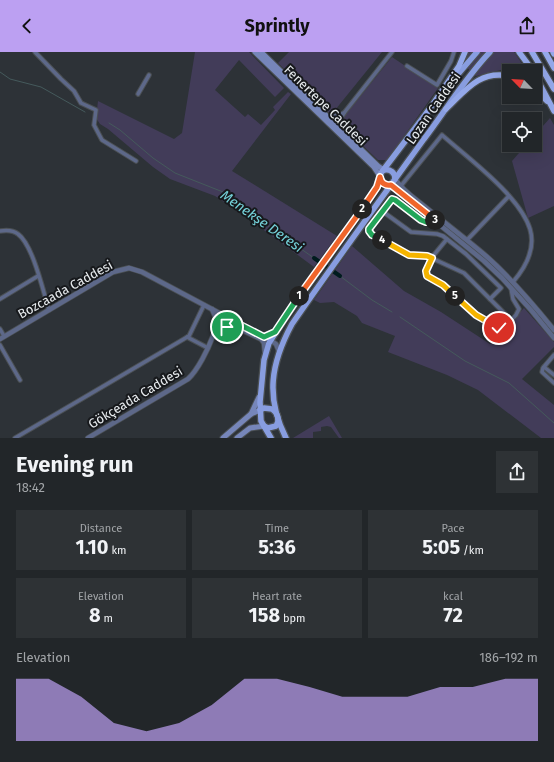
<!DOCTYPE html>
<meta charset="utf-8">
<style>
:root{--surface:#222629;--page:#2e3235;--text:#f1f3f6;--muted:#a2a5a8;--line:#3f4346;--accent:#bca0f2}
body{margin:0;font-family:"Fira Sans",sans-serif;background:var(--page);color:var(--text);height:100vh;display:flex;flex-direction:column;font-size:15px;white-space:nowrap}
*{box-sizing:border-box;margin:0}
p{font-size:13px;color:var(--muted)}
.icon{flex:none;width:22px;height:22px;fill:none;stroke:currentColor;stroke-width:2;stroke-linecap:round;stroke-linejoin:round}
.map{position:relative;height:386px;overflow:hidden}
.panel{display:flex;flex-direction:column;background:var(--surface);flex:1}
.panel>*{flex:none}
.needle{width:26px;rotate:295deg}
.controls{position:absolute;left:502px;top:12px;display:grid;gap:8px}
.controls a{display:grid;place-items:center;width:40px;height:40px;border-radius:0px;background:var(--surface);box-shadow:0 4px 16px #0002,0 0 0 1px var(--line);font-size:20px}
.pin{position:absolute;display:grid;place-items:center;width:34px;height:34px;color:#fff;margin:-17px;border:2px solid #fff;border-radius:50%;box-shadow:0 1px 4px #0007}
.km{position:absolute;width:20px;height:20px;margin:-10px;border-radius:50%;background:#222;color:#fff;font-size:11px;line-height:20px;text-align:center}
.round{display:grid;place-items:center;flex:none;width:42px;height:42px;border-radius:0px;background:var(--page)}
.headline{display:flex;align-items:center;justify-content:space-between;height:68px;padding:0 16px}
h1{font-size:22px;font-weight:700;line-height:30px}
.metrics{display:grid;grid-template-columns:repeat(3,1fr);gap:6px;height:68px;padding:4px 16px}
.metrics div{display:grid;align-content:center;border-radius:0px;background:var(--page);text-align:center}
.metrics b{font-size:20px;font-weight:700}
.metrics small{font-size:11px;font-weight:400}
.metrics p{font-size:11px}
.chart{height:112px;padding:8px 16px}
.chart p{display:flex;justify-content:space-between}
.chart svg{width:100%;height:72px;margin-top:4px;fill:var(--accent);opacity:.7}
header{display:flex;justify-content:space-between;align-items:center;height:52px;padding:0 16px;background:var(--accent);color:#111;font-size:18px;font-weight:700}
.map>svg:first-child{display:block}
</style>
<header><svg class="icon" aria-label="back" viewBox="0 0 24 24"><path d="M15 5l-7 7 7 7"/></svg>Sprintly<svg class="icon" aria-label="share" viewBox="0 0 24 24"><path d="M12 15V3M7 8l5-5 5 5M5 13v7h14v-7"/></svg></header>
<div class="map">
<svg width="554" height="386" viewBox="0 0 554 386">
<rect width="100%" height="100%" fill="#2d3237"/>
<!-- green -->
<g fill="#423c59">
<path d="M195,0H249L284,36L275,45L239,8L215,38L245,65L248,62L261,73L275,58L273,55L288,40L291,42L232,119L337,184L314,215L242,162L215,144L170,127L153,115L108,77L100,72L96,66L98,49L174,87L182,81Z"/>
<path d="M289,0H382L331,63L278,11Z"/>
<path d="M467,0H514L527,19L509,20L501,18L476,24L462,11Z"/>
<path d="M392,5L438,36L387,108H378L339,71Z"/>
<path d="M550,66L554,73V154L528,166L512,109L526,93H535V83Z"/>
<path d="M352,194L404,239L441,260L490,292L524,256L554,290V295L522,327L554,353V386H541L478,338L447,323L388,300L395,284L362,271L357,264L334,250L320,251L314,248Z"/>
<path d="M329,364L342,386H339L331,375L327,374L321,375V379L313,380V386H293Z"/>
</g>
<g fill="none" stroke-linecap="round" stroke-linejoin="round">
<!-- stream -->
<g stroke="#455a5c" stroke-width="1">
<path d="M0,20L10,27L41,35L85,60"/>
<path d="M109,71L120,78L153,106L175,121L223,140L254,164L314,206"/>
<path d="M340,224L372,248L392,260"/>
<path d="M400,265L465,309L509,331L554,371"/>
</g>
<!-- canal -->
<path stroke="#001c1e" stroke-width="4" d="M314,206L340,224"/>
<!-- minor casing -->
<g stroke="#4b5054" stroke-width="5.5">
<g id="minor">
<path d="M35,0L61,27L74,39L81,51L96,58L94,73L102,88L136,109"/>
<path d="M407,14L437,33L451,9L454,0"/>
<path d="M138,42L149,23"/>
<path d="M329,66L344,61"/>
<path d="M337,74L344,61L392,0"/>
<path d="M400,135L442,83C468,106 520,144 530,177C536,197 525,216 513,230"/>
<path d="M382,159L411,180L437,182L443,184L466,202L501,236L490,247"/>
<path d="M435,169L426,170L421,168L393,147L390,149L369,177V179L372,183L409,203L427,204L464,221L511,268"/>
<path d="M0,179C6,178 13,178 18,182C33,193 43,239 49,258"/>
<path d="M447,187L433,204L426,221C430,228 438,229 444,234C457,243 488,280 505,275L516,263L519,257L513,247L511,236"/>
<path d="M467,188L509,144"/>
<path d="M0,247L38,224"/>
<path d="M0,277L4,284"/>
<path d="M187,285L208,296"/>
<path d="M0,293L20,328"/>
<path d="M554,303L543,316L542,320L554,331"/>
<path d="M544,315L554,323"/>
<path d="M15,386L189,284L204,253"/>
</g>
</g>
<!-- tertiary casing -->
<g stroke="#4b5054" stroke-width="6">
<g id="tertiary">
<path d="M395,127C402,138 414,146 424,154C445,171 466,187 486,204C511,226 533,252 554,278"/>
<path d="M391,133L484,209L502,226L531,258L554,286"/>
<path d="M212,257L219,273L222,275H233L238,276L261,287L264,291L265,301"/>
<path d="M0,287L113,220L129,216L142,220L270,288L276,292L279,299"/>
<path d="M88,386L188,327C198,318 208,297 213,284C216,278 217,269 222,265H226"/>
</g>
</g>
<!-- secondary casing -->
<g stroke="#4b5054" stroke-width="7">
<g id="secondary">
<path d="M255,0L374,115L380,124"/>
<path d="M261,0L378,114L384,118"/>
<path d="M251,362L259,345"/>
<path d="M223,386L251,362L260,358"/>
<path d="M237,386L250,376L264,374"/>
</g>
</g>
<!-- primary casing -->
<g stroke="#4b5054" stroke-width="8">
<g id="primary">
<path d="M447,35L477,0"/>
<path d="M384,118C390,117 395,120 395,127"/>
<path d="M391,133C384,134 378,129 381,121L428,59"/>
<path d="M260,358L264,356L272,357C278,361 280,368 276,374L268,376L264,374"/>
<path d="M271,386L261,369L260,350L264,308L269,291L287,263L373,141L378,132L380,125"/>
<path d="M286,386C265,345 271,311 292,272C335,210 380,148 424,87C446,58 465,26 490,0"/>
</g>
</g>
<!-- trunk casing -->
<g stroke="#4b5054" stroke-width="8">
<g id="trunk">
<path d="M519,0L533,19"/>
<path d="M532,0L554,37"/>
<path d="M545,0L554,16"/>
<path d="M553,0L554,2"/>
<path d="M535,23L554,59"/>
<path d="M535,37L547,49"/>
<path d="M446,57C465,39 479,18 509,24"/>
<path d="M426,62L459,14L465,0"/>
</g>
</g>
<!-- minor -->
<use href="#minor" stroke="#5d6889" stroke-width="3.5"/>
<!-- tertiary -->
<use href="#tertiary" stroke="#5d6889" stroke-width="4.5"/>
<!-- secondary -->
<use href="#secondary" stroke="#7686ba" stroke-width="5"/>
<!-- primary -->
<use href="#primary" stroke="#889de0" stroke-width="5.5"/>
<!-- trunk -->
<use href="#trunk" stroke="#94a8ea" stroke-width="5.5"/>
</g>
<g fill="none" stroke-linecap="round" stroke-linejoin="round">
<!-- split-1 casing -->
<g stroke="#fff" stroke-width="8">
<path id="split-1" d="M227,275L230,270L227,266L264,285L275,280L299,244"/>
</g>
<!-- split-2 casing -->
<g stroke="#fff" stroke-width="8">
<path id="split-2" d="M299,244L362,157"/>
</g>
<!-- split-3 casing -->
<g stroke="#fff" stroke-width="8">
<path id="split-3" d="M362,157L377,135L380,125C381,131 385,134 391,133L435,168"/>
</g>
<!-- split-4 casing -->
<g stroke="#fff" stroke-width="8">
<path id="split-4" d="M382,188L372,183L369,179V177L392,147L395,148L421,168L426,170L435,168"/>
</g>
<!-- split-5 casing -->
<g stroke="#fff" stroke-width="8">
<path id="split-5" d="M382,188L409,203L427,204L432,206L426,219L427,224L443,233L455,244"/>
</g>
<!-- split-6 casing -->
<g stroke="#fff" stroke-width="8">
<path id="split-6" d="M455,244L476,263L499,276"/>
</g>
<!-- split-1 -->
<use href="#split-1" stroke="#22a559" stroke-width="5"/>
<!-- split-2 -->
<use href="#split-2" stroke="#f0652b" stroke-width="5"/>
<!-- split-3 -->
<use href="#split-3" stroke="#f0652b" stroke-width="5"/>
<!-- split-4 -->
<use href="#split-4" stroke="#22a559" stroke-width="5"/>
<!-- split-5 -->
<use href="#split-5" stroke="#f5b400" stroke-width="5"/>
<!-- split-6 -->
<use href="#split-6" stroke="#f5b400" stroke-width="5"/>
</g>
<g text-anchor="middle" stroke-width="4" stroke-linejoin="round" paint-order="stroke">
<!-- street labels -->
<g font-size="13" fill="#e7ebee" stroke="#17191c">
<text transform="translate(326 53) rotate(44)" y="5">Fenertepe Caddesi</text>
<text transform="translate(433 56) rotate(-55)" y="5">Lozan Caddesi</text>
<text transform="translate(65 237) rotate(-29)" y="5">Bozcaada Caddesi</text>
<text transform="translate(135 345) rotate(-31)" y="5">Gökçeada Caddesi</text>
</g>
<!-- water labels -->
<g font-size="14" font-style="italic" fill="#74d1d9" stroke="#17191c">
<text transform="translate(262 169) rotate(35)" y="5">Menekşe Deresi</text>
</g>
</g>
</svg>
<div class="controls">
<a><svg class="needle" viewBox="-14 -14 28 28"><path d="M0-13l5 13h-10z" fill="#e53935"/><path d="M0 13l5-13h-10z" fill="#a2a5a8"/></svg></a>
<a><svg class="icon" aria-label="locate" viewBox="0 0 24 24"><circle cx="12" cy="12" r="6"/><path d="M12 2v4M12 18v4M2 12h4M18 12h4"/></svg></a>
</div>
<div class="pin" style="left:227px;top:275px;background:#1e9e55"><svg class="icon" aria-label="arrive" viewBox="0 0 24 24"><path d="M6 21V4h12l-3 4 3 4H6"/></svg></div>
<div class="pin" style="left:499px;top:276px;background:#d93025"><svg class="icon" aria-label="check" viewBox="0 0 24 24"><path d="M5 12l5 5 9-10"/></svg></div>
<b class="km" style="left:299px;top:244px">1</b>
<b class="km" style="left:362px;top:157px">2</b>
<b class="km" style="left:435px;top:168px">3</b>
<b class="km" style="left:382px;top:188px">4</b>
<b class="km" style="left:455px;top:244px">5</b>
</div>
<section class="panel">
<div class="headline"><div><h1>Evening run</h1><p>18:42</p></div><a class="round"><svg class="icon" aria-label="share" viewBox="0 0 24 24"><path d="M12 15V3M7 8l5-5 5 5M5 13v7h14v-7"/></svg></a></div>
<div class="metrics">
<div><p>Distance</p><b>1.10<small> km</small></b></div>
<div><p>Time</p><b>5:36</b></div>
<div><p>Pace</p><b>5:05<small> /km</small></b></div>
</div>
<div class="metrics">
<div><p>Elevation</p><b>8<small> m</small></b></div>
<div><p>Heart rate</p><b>158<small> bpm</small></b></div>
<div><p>kcal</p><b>72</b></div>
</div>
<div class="chart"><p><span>Elevation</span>186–192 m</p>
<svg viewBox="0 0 160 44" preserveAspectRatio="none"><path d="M0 44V6L10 6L20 17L30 33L40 38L50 33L60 22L70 6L80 6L90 11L100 17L110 17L120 17L130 11L140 11L150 6L160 6V44z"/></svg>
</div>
</section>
